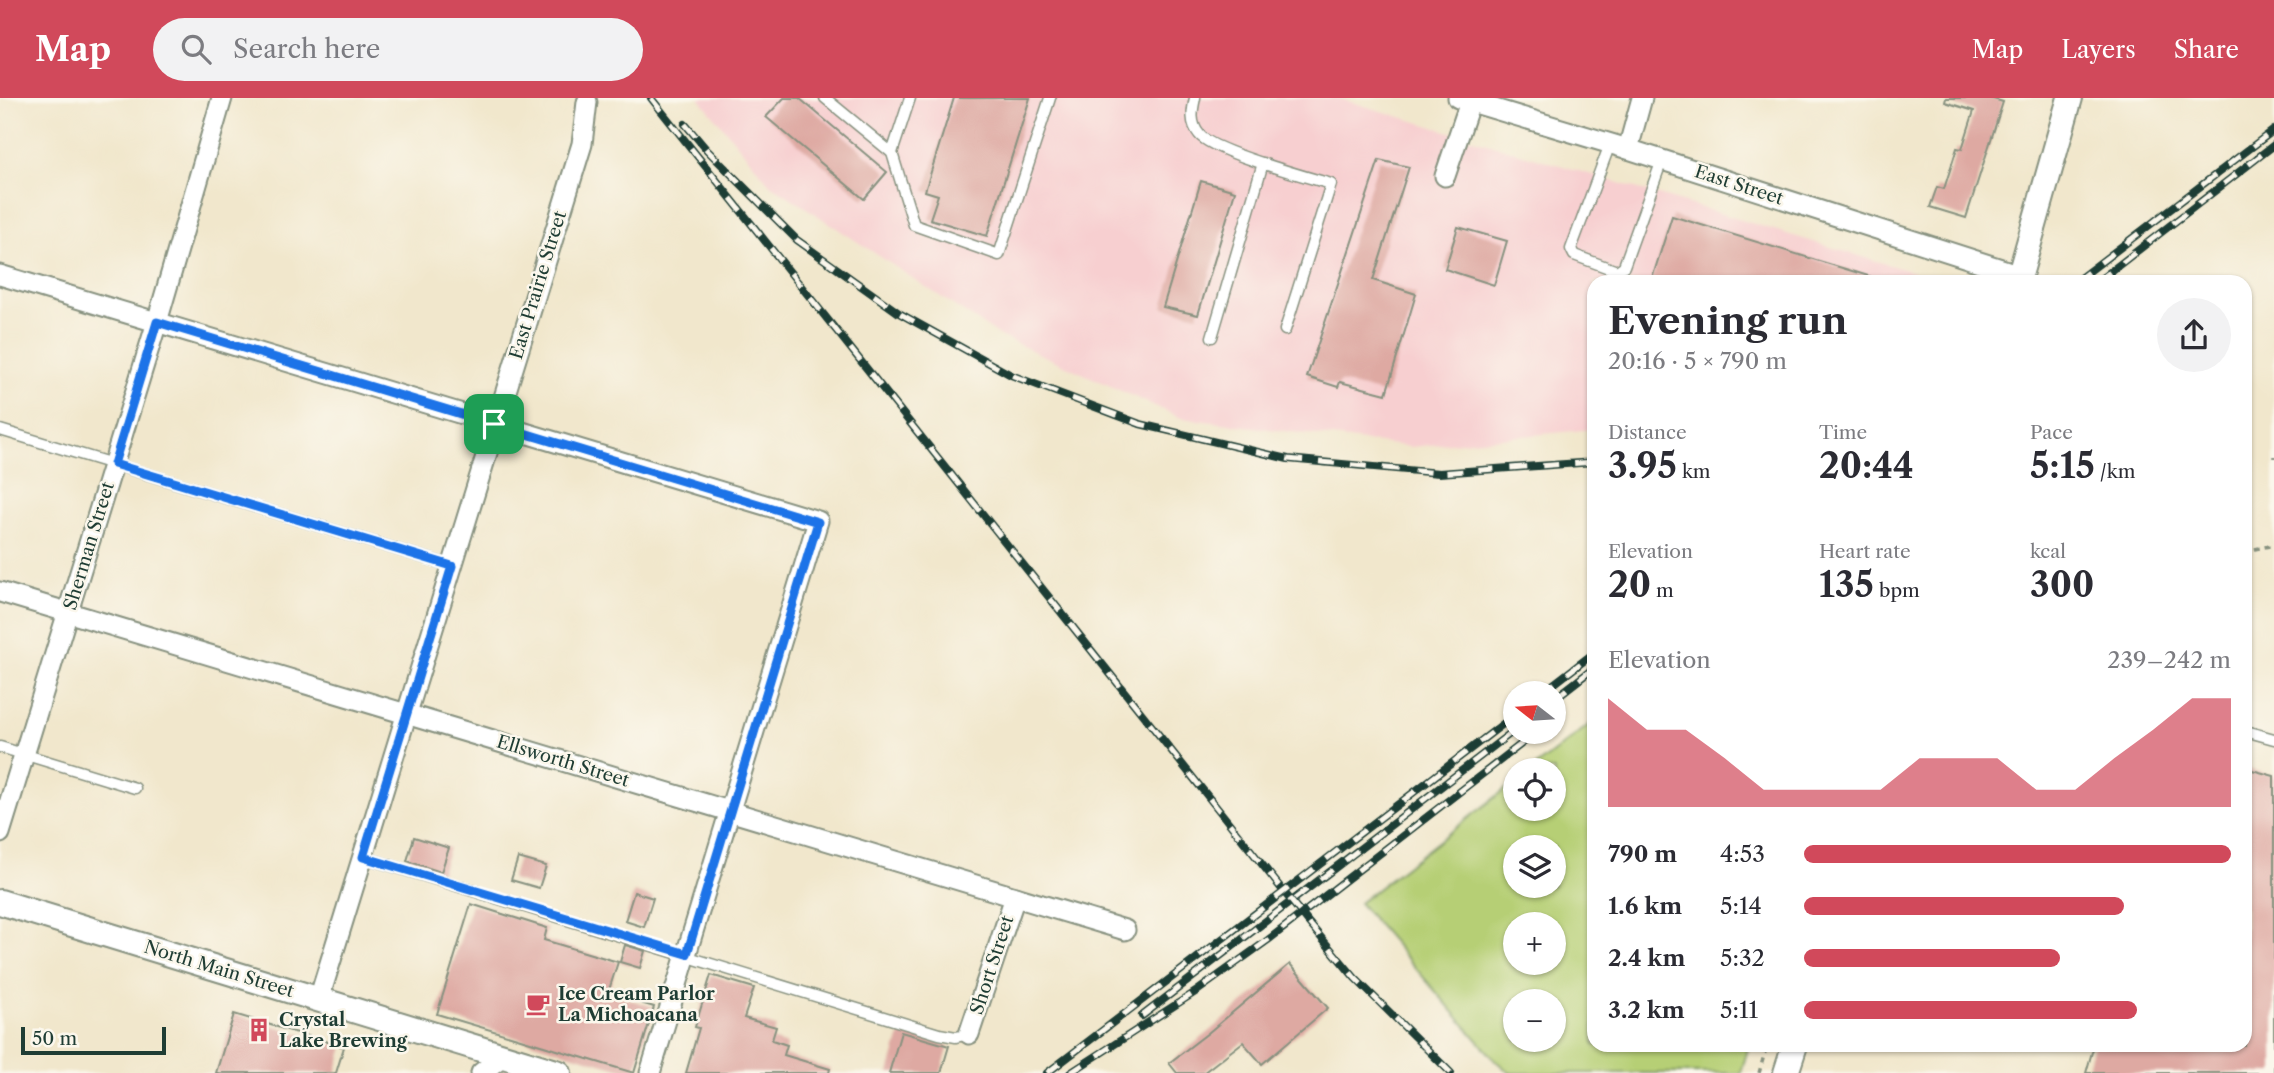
<!DOCTYPE html>
<meta charset="utf-8">
<style>
:root{--surface:#fff;--page:#f2f2f3;--text:#2b2b33;--muted:#7c7c81;--accent:#d1495b}
body{margin:0;font-family:"Libre Caslon Text",serif;background:var(--page);color:var(--text);height:100vh;display:flex;flex-direction:column;font-size:26px;white-space:nowrap}
*{box-sizing:border-box;margin:0}
p{font-size:23px;color:var(--muted)}
.icon{flex:none;width:38px;height:38px;fill:none;stroke:currentColor;stroke-width:2;stroke-linecap:round;stroke-linejoin:round}
.map{position:relative;flex:1;overflow:hidden}
.side{position:absolute;left:1587px;top:177px;width:665px;height:777px;display:flex;flex-direction:column;background:var(--surface);border-radius:21px;box-shadow:0 2px 5px #0004}
.side>*{flex:none}
.needle{width:46px;rotate:287deg}
.controls{position:absolute;left:1503px;top:583px;display:grid;gap:14px}
.controls a{display:grid;place-items:center;width:63px;height:63px;border-radius:50%;background:var(--surface);box-shadow:0 2px 5px #0004;font-size:35px}
.scale{position:absolute;left:21px;bottom:18px;width:145px;box-sizing:border-box;padding-left:7px;border:4px solid #1f3d34;border-top:0;font-size:19px;line-height:24px;white-space:nowrap;color:#1f3d34;-webkit-text-stroke:5px #fbf7ec;paint-order:stroke}
.pin{position:absolute;display:grid;place-items:center;width:60px;height:60px;color:#fff;margin:-30px;border-radius:14px;box-shadow:0 4px 10px #0006}
.round{display:grid;place-items:center;flex:none;width:74px;height:74px;border-radius:37px;background:var(--page)}
.summary{display:flex;align-items:center;justify-content:space-between;height:119px;padding:0 21px}
h1{font-size:38px;font-weight:700;line-height:52px}
.stats{display:grid;grid-template-columns:repeat(3,1fr);gap:10px;height:119px;padding:7px 21px}
.stats div{display:grid;align-content:center}
.stats b{font-size:35px;font-weight:700}
.stats small{font-size:19px;font-weight:400}
.stats p{font-size:19px}
.chart{height:196px;padding:14px 21px}
.chart p{display:flex;justify-content:space-between}
.chart svg{width:100%;height:126px;margin-top:7px;fill:var(--accent);opacity:.7}
ul{padding:0 21px;list-style:none;font-size:23px}
li{display:grid;grid-template-columns:112px 84px 1fr;align-items:center;height:52px}
li i{height:18px;border-radius:9px;background:var(--accent)}
header{display:flex;align-items:center;gap:42px;box-sizing:border-box;height:98px;padding:0 35px;background:var(--accent);color:#fff}
header strong{font-size:33px}
nav{display:flex;gap:38px;margin-inline-start:auto;font-size:24px}
.search{width:490px;height:63px;background:var(--page);display:flex;align-items:center;gap:18px;box-sizing:border-box;padding:0 24px;border-radius:38px;color:var(--muted);font-size:26px}
.map>svg:first-child{display:block}
</style>
<header>
<strong>Map</strong>
<div class="search"><svg class="icon" aria-label="search" viewBox="0 0 24 24"><circle cx="10" cy="10" r="6"/><path d="M15 15l6 6"/></svg>Search here</div>
<nav><a>Map</a><a>Layers</a><a>Share</a></nav>
</header>
<div class="map">
<svg width="2274" height="975" viewBox="0 0 2274 975">
<rect width="100%" height="100%" fill="#fbf7ec"/>
<filter id="ink" filterUnits="userSpaceOnUse"><feTurbulence type="fractalNoise" baseFrequency=".0143" numOctaves="2"/><feDisplacementMap in="SourceGraphic" scale="14" xChannelSelector="R" yChannelSelector="G"/><feConvolveMatrix kernelMatrix="1 2 1 2 8 2 1 2 1" color-interpolation-filters="sRGB"/></filter>
<filter id="wash" filterUnits="userSpaceOnUse"><feTurbulence type="fractalNoise" baseFrequency=".00686" numOctaves="4" result="noise"/><feDisplacementMap in="SourceGraphic" scale="28" xChannelSelector="R" yChannelSelector="G"/><feGaussianBlur stdDeviation="1.57" result="paint"/><feColorMatrix in="noise" values="0 0 0 0 0 0 0 0 0 0 0 0 0 0 0 0 0 1.4 0 .05"/><feComposite in="paint" operator="in"/></filter>
<g filter="url(#wash)">
<rect width="100%" height="100%" fill="#f1e7cc"/>
<!-- built -->
<path fill="#f7cfd0" d="M699,0H1338L1916,175L1914,184H1594V331L1411,349L1181,320L1000,238L770,86Z"/>
<!-- green -->
<path fill="#b6cf74" stroke="#6a8654" stroke-width="2" fill-rule="evenodd" d="M1594,623V947H1749L1741,975H1510L1495,962L1359,805L1515,684L1516,710H1554V672H1531ZM1516,749H1554V788H1516ZM1516,826H1554V864H1516ZM1516,903H1554V942H1516Z"/>
<g id="blocks">
<!-- building -->
<g fill="#dea9a2">
<path d="M784,0H799L887,74L864,101L766,19Z"/>
<path d="M954,0H1030L987,138L930,121L938,97L925,93Z"/>
<path d="M1946,0H1990L2003,4L1966,120L1930,109L1937,89L1944,91L1957,50L1962,51L1974,13L1945,4Z"/>
<path d="M1379,62L1409,69L1373,182L1416,196L1386,296L1340,284L1338,289L1307,279Z"/>
<path d="M1201,83L1235,93L1198,217L1163,209Z"/>
<path d="M1672,118L1875,180V184H1651Z"/>
<path d="M1458,129L1507,143L1494,187L1445,171Z"/>
<path d="M2245,670L2274,678V975H2086L2094,947H2245Z"/>
<path d="M414,739L449,750L441,774L407,763Z"/>
<path d="M518,760L546,768L539,790L511,782Z"/>
<path d="M634,794L653,800L644,829L625,823Z"/>
<path d="M471,806L547,830L544,842L618,864L608,895L654,909L634,975L437,916Z"/>
<path d="M625,847L645,853L640,870L620,864Z"/>
<path d="M1290,866L1328,910L1262,966L1243,944L1203,975H1177L1169,965L1208,935Z"/>
<path d="M711,877L754,890L744,920L776,929L772,942L787,947L784,957L830,971L829,975H686L699,930L695,929Z"/>
<path d="M234,916L344,949L336,975H216Z"/>
<path d="M901,934L949,948L941,975H889Z"/>
</g>
</g>
</g>
<g filter="url(#ink)">
<use href="#blocks" fill-opacity="0" stroke="#889280" stroke-width="2"/>
<g fill="none" stroke-linecap="round" stroke-linejoin="round">
<!-- service casing -->
<g stroke="#889280" stroke-width="13">
<g id="service">
<path d="M825,0L892,55L914,127L999,157L1050,0"/>
<path d="M1195,0C1192,13 1190,25 1199,36C1211,53 1307,79 1331,86L1285,232"/>
<path d="M1610,46L1571,151L1574,157L1617,173L1624,168L1662,62"/>
<path d="M892,55L910,0"/>
<path d="M1212,239L1263,65"/>
<path d="M0,332L452,468"/>
<path d="M2245,633L2274,641"/>
<path d="M0,649L135,690"/>
<path d="M363,759L939,936L956,939L969,936"/>
</g>
</g>
<!-- minor casing -->
<g stroke="#889280" stroke-width="23">
<g id="minor">
<path d="M1458,0L1628,51L2020,177"/>
<path d="M1628,51L1642,0"/>
<path d="M1445,78L1470,4"/>
<path d="M0,177L818,423L650,975"/>
<path d="M0,494L1125,832"/>
<path d="M0,735L157,224L222,0"/>
<path d="M319,901L582,46L587,4"/>
<path d="M969,936L1015,799"/>
<path d="M481,975L503,958"/>
</g>
</g>
<!-- tertiary casing -->
<g stroke="#889280" stroke-width="28">
<g id="tertiary">
<path d="M2018,184L2070,0"/>
<path d="M0,804L559,975"/>
<path d="M1786,975L1795,947"/>
</g>
</g>
<!-- path -->
<g stroke="#889280" stroke-width="3.5" stroke-dasharray="5 5" stroke-linecap="butt">
<path d="M2274,358V360"/>
<path d="M2245,453L2274,447"/>
<path d="M1759,975L1767,947"/>
</g>
<!-- service -->
<use href="#service" stroke="#fff" stroke-width="10"/>
<!-- minor -->
<use href="#minor" stroke="#fff" stroke-width="19"/>
<!-- tertiary -->
<use href="#tertiary" stroke="#fff" stroke-width="24"/>
<!-- rail casing -->
<g stroke="#1f3d34" stroke-width="8">
<g id="rail">
<path d="M651,0L1308,824L1355,880L1451,975"/>
<path d="M685,26L707,52L797,142L899,215L1011,277L1140,326L1288,361L1439,375L1594,364"/>
<path d="M2075,184L2274,32"/>
<path d="M2097,184L2274,47"/>
<path d="M1542,595L1594,555"/>
<path d="M1554,601L1594,570"/>
<path d="M1142,918L1516,631"/>
<path d="M1047,975L1516,616"/>
<path d="M1070,975L1197,893L1268,842L1529,640"/>
</g>
</g>
<!-- rail -->
<use href="#rail" stroke="#fbf7ec" stroke-width="5" stroke-dasharray="16" stroke-linecap="butt"/>
</g>
</g>
<g fill="none" stroke-linecap="round" stroke-linejoin="round" filter="url(#ink)">
<!-- route casing -->
<g stroke="#fff" stroke-width="14">
<path id="route" d="M157,224L818,424L687,856L363,759L452,468L114,366Z"/>
</g>
<!-- route -->
<use href="#route" stroke="#1a73e8" stroke-width="9"/>
</g>
<!-- icons -->
<defs>
<g id="cafe-bare" transform="scale(1.89)"><path d="M-5.5-4.5H6V0H3Q3 3.5 0 3.5H-2.5Q-5.5 3.5-5.5 0ZM3-3.2v2h1.7v-2ZM-6 4.5H4V6H-6Z" fill="#d1495b" stroke="#fbf7ec" stroke-width="2.5" paint-order="stroke"/></g>
<g id="building-bare" transform="scale(1.89)"><path d="M-4-6H4V6H1V3H-1V6H-4ZM-2.5-4.3h1.7v1.8h-1.7ZM.8-4.3h1.7v1.8H.8ZM-2.5-1h1.7V.8h-1.7ZM.8-1h1.7V.8H.8Z" fill="#d1495b" stroke="#fbf7ec" stroke-width="2.5" paint-order="stroke"/></g>
</defs>
<g fill-rule="evenodd">
<use href="#cafe-bare" x="538" y="906"/>
<use href="#building-bare" x="259" y="932"/>
</g>
<g text-anchor="middle" stroke-width="5" stroke-linejoin="round" paint-order="stroke">
<!-- street labels -->
<g font-size="18" fill="#1f3d34" stroke="#fbf7ec">
<text transform="translate(1739 87) rotate(18)" y="6">East Street</text>
<text transform="translate(538 187) rotate(-73)" y="6">East Prairie Street</text>
<text transform="translate(89 448) rotate(-73)" y="6">Sherman Street</text>
<text transform="translate(563 663) rotate(17)" y="6">Ellsworth Street</text>
<text transform="translate(992 867) rotate(-72)" y="6">Short Street</text>
<text transform="translate(219 871) rotate(17)" y="6">North Main Street</text>
</g>
<!-- poi labels -->
<g font-size="18" font-weight="bold" fill="#1f3d34" stroke="#fbf7ec" text-anchor="start">
<text x="558" y="902">Ice Cream Parlor<tspan x="558" dy="21">La Michoacana</tspan></text>
<text x="279" y="928">Crystal<tspan x="279" dy="21">Lake Brewing</tspan></text>
</g>
</g>
</svg>
<div class="controls">
<a><svg class="needle" viewBox="-14 -14 28 28"><path d="M0-13l5 13h-10z" fill="#e53935"/><path d="M0 13l5-13h-10z" fill="#7c7c81"/></svg></a>
<a><svg class="icon" aria-label="locate" viewBox="0 0 24 24"><circle cx="12" cy="12" r="6"/><path d="M12 2v4M12 18v4M2 12h4M18 12h4"/></svg></a>
<a><svg class="icon" aria-label="layers" viewBox="0 0 24 24"><path d="M12 4l9 5-9 5-9-5zM3 14l9 5 9-5"/></svg></a>
<a>+</a>
<a>−</a>
</div>
<div class="scale">50 m</div>
<div class="pin" style="left:494px;top:326px;background:#1e9e55"><svg class="icon" aria-label="arrive" viewBox="0 0 24 24"><path d="M6 21V4h12l-3 4 3 4H6"/></svg></div>
<section class="side">
<div class="summary"><div><h1>Evening run</h1><p>20:16 · 5 × 790 m</p></div><a class="round"><svg class="icon" aria-label="share" viewBox="0 0 24 24"><path d="M12 15V3M7 8l5-5 5 5M5 13v7h14v-7"/></svg></a></div>
<div class="stats">
<div><p>Distance</p><b>3.95<small> km</small></b></div>
<div><p>Time</p><b>20:44</b></div>
<div><p>Pace</p><b>5:15<small> /km</small></b></div>
</div>
<div class="stats">
<div><p>Elevation</p><b>20<small> m</small></b></div>
<div><p>Heart rate</p><b>135<small> bpm</small></b></div>
<div><p>kcal</p><b>300</b></div>
</div>
<div class="chart"><p><span>Elevation</span>239–242 m</p>
<svg viewBox="0 0 160 44" preserveAspectRatio="none"><path d="M0 44V6L10 17L20 17L30 27L40 38L50 38L60 38L70 38L80 27L90 27L100 27L110 38L120 38L130 27L140 17L150 6L160 6V44z"/></svg>
</div>
<ul>
<li><b>790 m</b>4:53<i style="width:100%"></i></li>
<li><b>1.6 km</b>5:14<i style="width:75%"></i></li>
<li><b>2.4 km</b>5:32<i style="width:60%"></i></li>
<li><b>3.2 km</b>5:11<i style="width:78%"></i></li>
</ul>
</section>
</div>
